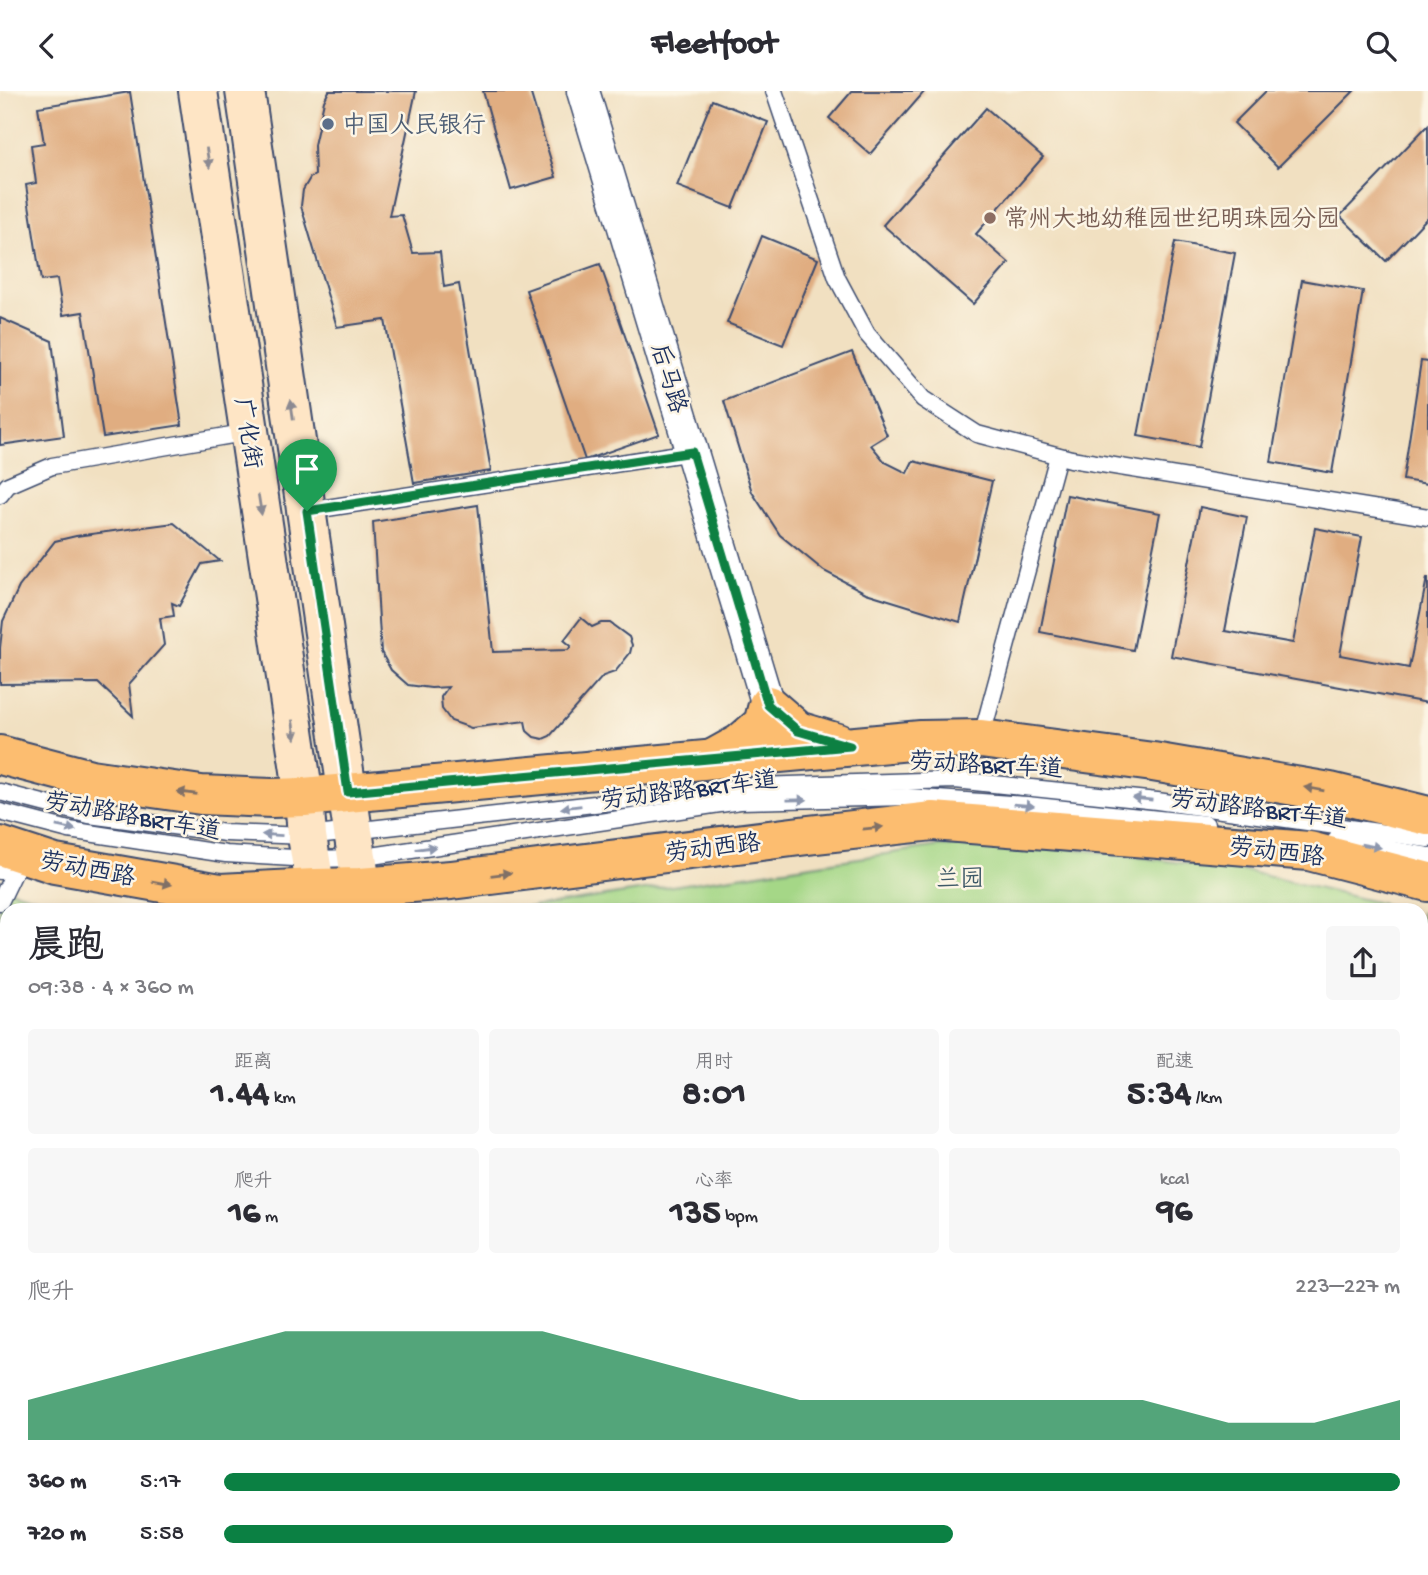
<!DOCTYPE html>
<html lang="zh">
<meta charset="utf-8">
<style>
:root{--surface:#fff;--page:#f7f7f7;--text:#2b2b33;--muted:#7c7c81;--accent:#0b8043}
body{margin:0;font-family:"Gochi Hand","LXGW WenKai TC",sans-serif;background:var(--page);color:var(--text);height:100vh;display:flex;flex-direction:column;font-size:26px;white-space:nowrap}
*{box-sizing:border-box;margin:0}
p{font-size:23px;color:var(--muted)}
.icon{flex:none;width:38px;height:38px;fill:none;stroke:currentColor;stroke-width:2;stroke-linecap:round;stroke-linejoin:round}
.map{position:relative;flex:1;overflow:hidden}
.sheet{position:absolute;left:0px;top:812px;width:1428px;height:672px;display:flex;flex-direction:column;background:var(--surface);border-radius:21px 21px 0 0;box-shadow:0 4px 10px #0003}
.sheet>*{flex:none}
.pin{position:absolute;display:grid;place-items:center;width:60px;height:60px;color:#fff;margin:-72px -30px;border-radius:50% 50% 50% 0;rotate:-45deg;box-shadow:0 0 7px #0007}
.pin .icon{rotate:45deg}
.round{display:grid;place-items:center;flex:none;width:74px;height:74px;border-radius:7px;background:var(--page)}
.headline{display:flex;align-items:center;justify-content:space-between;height:119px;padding:0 28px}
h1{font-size:38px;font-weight:800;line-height:52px}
.figures{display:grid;grid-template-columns:repeat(3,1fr);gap:10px;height:119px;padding:7px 28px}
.figures div{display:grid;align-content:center;border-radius:7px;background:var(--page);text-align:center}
.figures b{font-size:35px;font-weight:800}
.figures small{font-size:19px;font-weight:400}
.figures p{font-size:19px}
.chart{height:196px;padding:14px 28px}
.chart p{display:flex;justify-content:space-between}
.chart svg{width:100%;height:126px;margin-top:7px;fill:var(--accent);opacity:.7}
ul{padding:0 28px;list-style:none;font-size:23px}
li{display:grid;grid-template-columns:112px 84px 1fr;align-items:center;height:52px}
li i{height:18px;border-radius:9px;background:var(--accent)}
header{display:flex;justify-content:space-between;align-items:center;height:91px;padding:0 28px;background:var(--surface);font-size:32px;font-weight:800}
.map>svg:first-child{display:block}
</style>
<header><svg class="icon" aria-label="back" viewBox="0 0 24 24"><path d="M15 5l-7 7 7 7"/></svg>Fleetfoot<svg class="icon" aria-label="search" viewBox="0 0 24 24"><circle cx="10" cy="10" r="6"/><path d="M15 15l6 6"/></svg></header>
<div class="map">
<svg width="1428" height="1484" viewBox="0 0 1428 1484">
<rect width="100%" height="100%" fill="#fcf5e5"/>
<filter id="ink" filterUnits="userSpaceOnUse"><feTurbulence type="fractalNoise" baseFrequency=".0143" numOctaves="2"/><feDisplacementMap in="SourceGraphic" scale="14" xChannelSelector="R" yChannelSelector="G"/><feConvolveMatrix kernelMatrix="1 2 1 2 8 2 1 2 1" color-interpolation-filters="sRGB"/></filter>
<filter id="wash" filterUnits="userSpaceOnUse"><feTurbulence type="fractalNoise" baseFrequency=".00686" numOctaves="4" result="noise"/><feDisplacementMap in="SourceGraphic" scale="28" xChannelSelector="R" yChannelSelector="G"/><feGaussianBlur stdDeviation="1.57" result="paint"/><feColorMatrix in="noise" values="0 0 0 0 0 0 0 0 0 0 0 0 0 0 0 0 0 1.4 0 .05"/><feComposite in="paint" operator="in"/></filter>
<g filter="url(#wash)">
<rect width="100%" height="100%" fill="#f1e0c1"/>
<!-- green -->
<g fill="#a5d787" stroke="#608372" stroke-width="2">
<path d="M939,755L1070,757L1250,781L1408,819H512Z"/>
<path d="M0,796L41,808L104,819H7V1477H190L185,1484H0Z"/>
<path d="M1421,822L1428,824V1230L1421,1239Z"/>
</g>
<!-- water -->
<path fill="#6ab0e0" stroke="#42709f" stroke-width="2" d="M1428,1230V1484H1256L1260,1477H1421V1239Z"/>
<g id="blocks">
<!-- building -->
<g fill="#e0ad81">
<path d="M329,0H416L389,125L402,124L413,162L440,161L444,196L459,193L491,380L414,392L385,229L337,236L301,115L303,99L310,87L315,84L314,54L324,10Z"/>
<path d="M483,0H530L556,86L511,99Z"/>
<path d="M852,0H925L870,63L829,27Z"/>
<path d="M1266,0H1354L1278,76L1234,32Z"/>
<path d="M130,1L182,334L103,346L83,221L63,224L57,188L41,190L26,94L36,92L31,54L44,52L38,16Z"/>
<path d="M712,9L768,31L733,117L677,95Z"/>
<path d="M986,17L1043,66L976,143L1009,172L973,213L883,134Z"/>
<path d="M1428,34V126L1386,170L1340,125Z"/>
<path d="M762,145L818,168L783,254L727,232Z"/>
<path d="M1175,151L1235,162L1199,356L1138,345Z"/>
<path d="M600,173L659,343L585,369L526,199Z"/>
<path d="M1302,189L1363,200L1332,382L1271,371Z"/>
<path d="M0,227L52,250L64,345L0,354Z"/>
<path d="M852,261L887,344L871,354L885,371L907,382L913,370L992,390L960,531L866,502L824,480L780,444L752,401L724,310Z"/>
<path d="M1421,270L1428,271V393L1403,389Z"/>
<path d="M1067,404L1160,422L1133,559L1040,541Z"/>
<path d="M478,414L493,561L568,559L571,555L564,549L581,527L592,536L601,532H610L629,546L632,554L630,562L615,581L603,585L550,645L543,648L534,646L527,640L525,630L471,637L451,630L442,618L441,606L448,596L431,597L408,594L391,579L381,561L373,431Z"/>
<path d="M1200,416L1247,426L1225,540L1293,552L1315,437L1362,446L1340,564L1409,577L1427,487H1428V612L1171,565Z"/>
<path d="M174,432L220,470L202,473L179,515L172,512L174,525L160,527L164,554L129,593L133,625L98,592L0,593V557L3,530L19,496L55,450L76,445Z"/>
</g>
</g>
</g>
<g filter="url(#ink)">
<use href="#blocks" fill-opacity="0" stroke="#3b4a6d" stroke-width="2"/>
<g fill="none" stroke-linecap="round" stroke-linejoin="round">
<!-- service casing -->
<g stroke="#3b4a6d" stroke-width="19">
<g id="service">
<path d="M774,0L837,187L867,243L923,308L977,343L1071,368L1428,426"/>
<path d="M0,404L8,394L52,375L249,341"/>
<path d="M307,420L692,361"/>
<path d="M981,648L1058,365"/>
<path d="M0,701L89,724L226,742L307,745L756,695L955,689L1157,710L1428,748"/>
<path d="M0,721L69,739L226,763L311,768L358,767L740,710L907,706L1027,714L1206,733"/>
<path d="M1336,749L1428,765"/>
<path d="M0,780L21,765"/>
<path d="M0,811L23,763"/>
</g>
</g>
<!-- minor casing -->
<g stroke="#3b4a6d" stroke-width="35">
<path id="minor" d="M583,0L768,614"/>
</g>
<!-- secondary casing -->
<g stroke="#3b4a6d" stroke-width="42">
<g id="secondary">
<path d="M198,0L304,706L307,745L319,819"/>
<path d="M245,0L353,741C358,767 360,793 365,819"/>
<path d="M245,1484L248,1477"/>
<path d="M287,1484L290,1477"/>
</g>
</g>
<!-- primary casing -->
<g stroke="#3b4a6d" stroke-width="42">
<g id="primary">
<path d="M0,664L91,688L201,704L272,707L304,706L921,649L981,648L1153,671L1330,701L1428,725"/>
<path d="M714,667L741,652L763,633L768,614L798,640L838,652"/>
<path d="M0,755L55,773L220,802L315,797L360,796L451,789L808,744L933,730L1309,760L1428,791"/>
</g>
</g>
<!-- service -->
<use href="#service" stroke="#fff" stroke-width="16"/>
<!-- minor -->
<use href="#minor" stroke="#fff" stroke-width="32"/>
<!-- secondary -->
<use href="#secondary" stroke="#fee5c5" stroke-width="38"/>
<!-- primary -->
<use href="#primary" stroke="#fcbd6f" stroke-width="38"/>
</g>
<!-- one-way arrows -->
<defs><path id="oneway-solid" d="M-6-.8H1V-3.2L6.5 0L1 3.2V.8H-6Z" transform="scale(1.75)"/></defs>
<g fill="#8c8a92">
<use href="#oneway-solid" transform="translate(208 67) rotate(81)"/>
<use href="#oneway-solid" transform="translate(292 319) rotate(-98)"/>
<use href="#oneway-solid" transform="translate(260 414) rotate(81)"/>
<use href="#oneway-solid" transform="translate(294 639) rotate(81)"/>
</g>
<g fill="#806f66">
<use href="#oneway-solid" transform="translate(1314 698) rotate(-170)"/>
<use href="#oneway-solid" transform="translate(187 702) rotate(-172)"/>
<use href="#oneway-solid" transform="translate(873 737) rotate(-6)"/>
<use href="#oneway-solid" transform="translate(501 783) rotate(-7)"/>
<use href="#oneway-solid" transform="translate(162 792) rotate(10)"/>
</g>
<g fill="#8d97ae">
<use href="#oneway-solid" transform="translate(1142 708) rotate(-174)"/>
<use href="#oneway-solid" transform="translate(797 709) rotate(-1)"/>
<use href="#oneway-solid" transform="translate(1024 714) rotate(5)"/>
<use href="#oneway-solid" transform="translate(571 716) rotate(173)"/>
<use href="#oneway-solid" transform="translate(66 737) rotate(12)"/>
<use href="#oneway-solid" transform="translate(272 744) rotate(-177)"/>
<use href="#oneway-solid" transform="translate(1371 755) rotate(10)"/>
<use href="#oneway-solid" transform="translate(426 757) rotate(-8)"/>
</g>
</g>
<g fill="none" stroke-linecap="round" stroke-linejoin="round" filter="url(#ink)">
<!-- route casing -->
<g stroke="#fff" stroke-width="14">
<path id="route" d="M692,361L768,614L798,640L850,655L348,701L307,420Z"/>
</g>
<!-- route -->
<use href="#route" stroke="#0b8043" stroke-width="9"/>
</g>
<!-- markers -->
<circle fill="#5c6f8a" stroke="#fcf5e5" stroke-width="2.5" cx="328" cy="33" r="7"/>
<circle fill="#8d6e63" stroke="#fcf5e5" stroke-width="2.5" cx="990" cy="127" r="7"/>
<g text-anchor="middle" stroke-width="5" stroke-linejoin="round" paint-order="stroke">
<!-- service labels -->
<g font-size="24" fill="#4e5e75" stroke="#fcf5e5" text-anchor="start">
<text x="342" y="41">中国人民银行</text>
</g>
<!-- education labels -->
<g font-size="24" fill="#785e54" stroke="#fcf5e5" text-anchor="start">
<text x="1004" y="135">常州大地幼稚园世纪明珠园分园</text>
</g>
<!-- street labels -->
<g font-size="24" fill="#1b2f5e" stroke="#fcf5e5">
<text transform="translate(670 287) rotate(73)" y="8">后马路</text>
<text transform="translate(249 342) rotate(81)" y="8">广化街</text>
<text transform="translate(986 673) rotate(3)" y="8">劳动路BRT车道</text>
<text transform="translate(689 698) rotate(-7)" y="8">劳动路路BRT车道</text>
<text transform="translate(1259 717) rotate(7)" y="8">劳动路路BRT车道</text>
<text transform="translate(133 724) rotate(10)" y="8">劳动路路BRT车道</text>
<text transform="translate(713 756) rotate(-7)" y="8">劳动西路</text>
<text transform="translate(1277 760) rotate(7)" y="8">劳动西路</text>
<text transform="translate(88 777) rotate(11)" y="8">劳动西路</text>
</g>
<!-- park labels -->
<g font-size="24" fill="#3e5968" stroke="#fcf5e5">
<text x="960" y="795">兰园</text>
</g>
</g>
</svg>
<div class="pin" style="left:307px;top:420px;background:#1e9e55"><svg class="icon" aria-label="arrive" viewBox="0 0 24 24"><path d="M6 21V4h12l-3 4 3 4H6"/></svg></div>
<section class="sheet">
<div class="headline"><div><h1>晨跑</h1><p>09:38 · 4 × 360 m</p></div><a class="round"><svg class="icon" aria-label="share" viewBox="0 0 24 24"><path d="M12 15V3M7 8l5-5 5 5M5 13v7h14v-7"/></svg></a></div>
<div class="figures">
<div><p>距离</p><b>1.44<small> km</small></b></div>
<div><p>用时</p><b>8:01</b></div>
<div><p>配速</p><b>5:34<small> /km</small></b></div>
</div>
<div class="figures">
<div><p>爬升</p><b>16<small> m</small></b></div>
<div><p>心率</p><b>135<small> bpm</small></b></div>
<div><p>kcal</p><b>96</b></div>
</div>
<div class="chart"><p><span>爬升</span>223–227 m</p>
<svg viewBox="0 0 160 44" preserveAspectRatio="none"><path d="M0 44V30L10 22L20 14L30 6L40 6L50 6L60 6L70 14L80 22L90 30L100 30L110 30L120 30L130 30L140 38L150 38L160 30V44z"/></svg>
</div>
<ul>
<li><b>360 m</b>5:17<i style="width:100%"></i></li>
<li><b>720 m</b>5:58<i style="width:62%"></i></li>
</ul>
</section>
</div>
